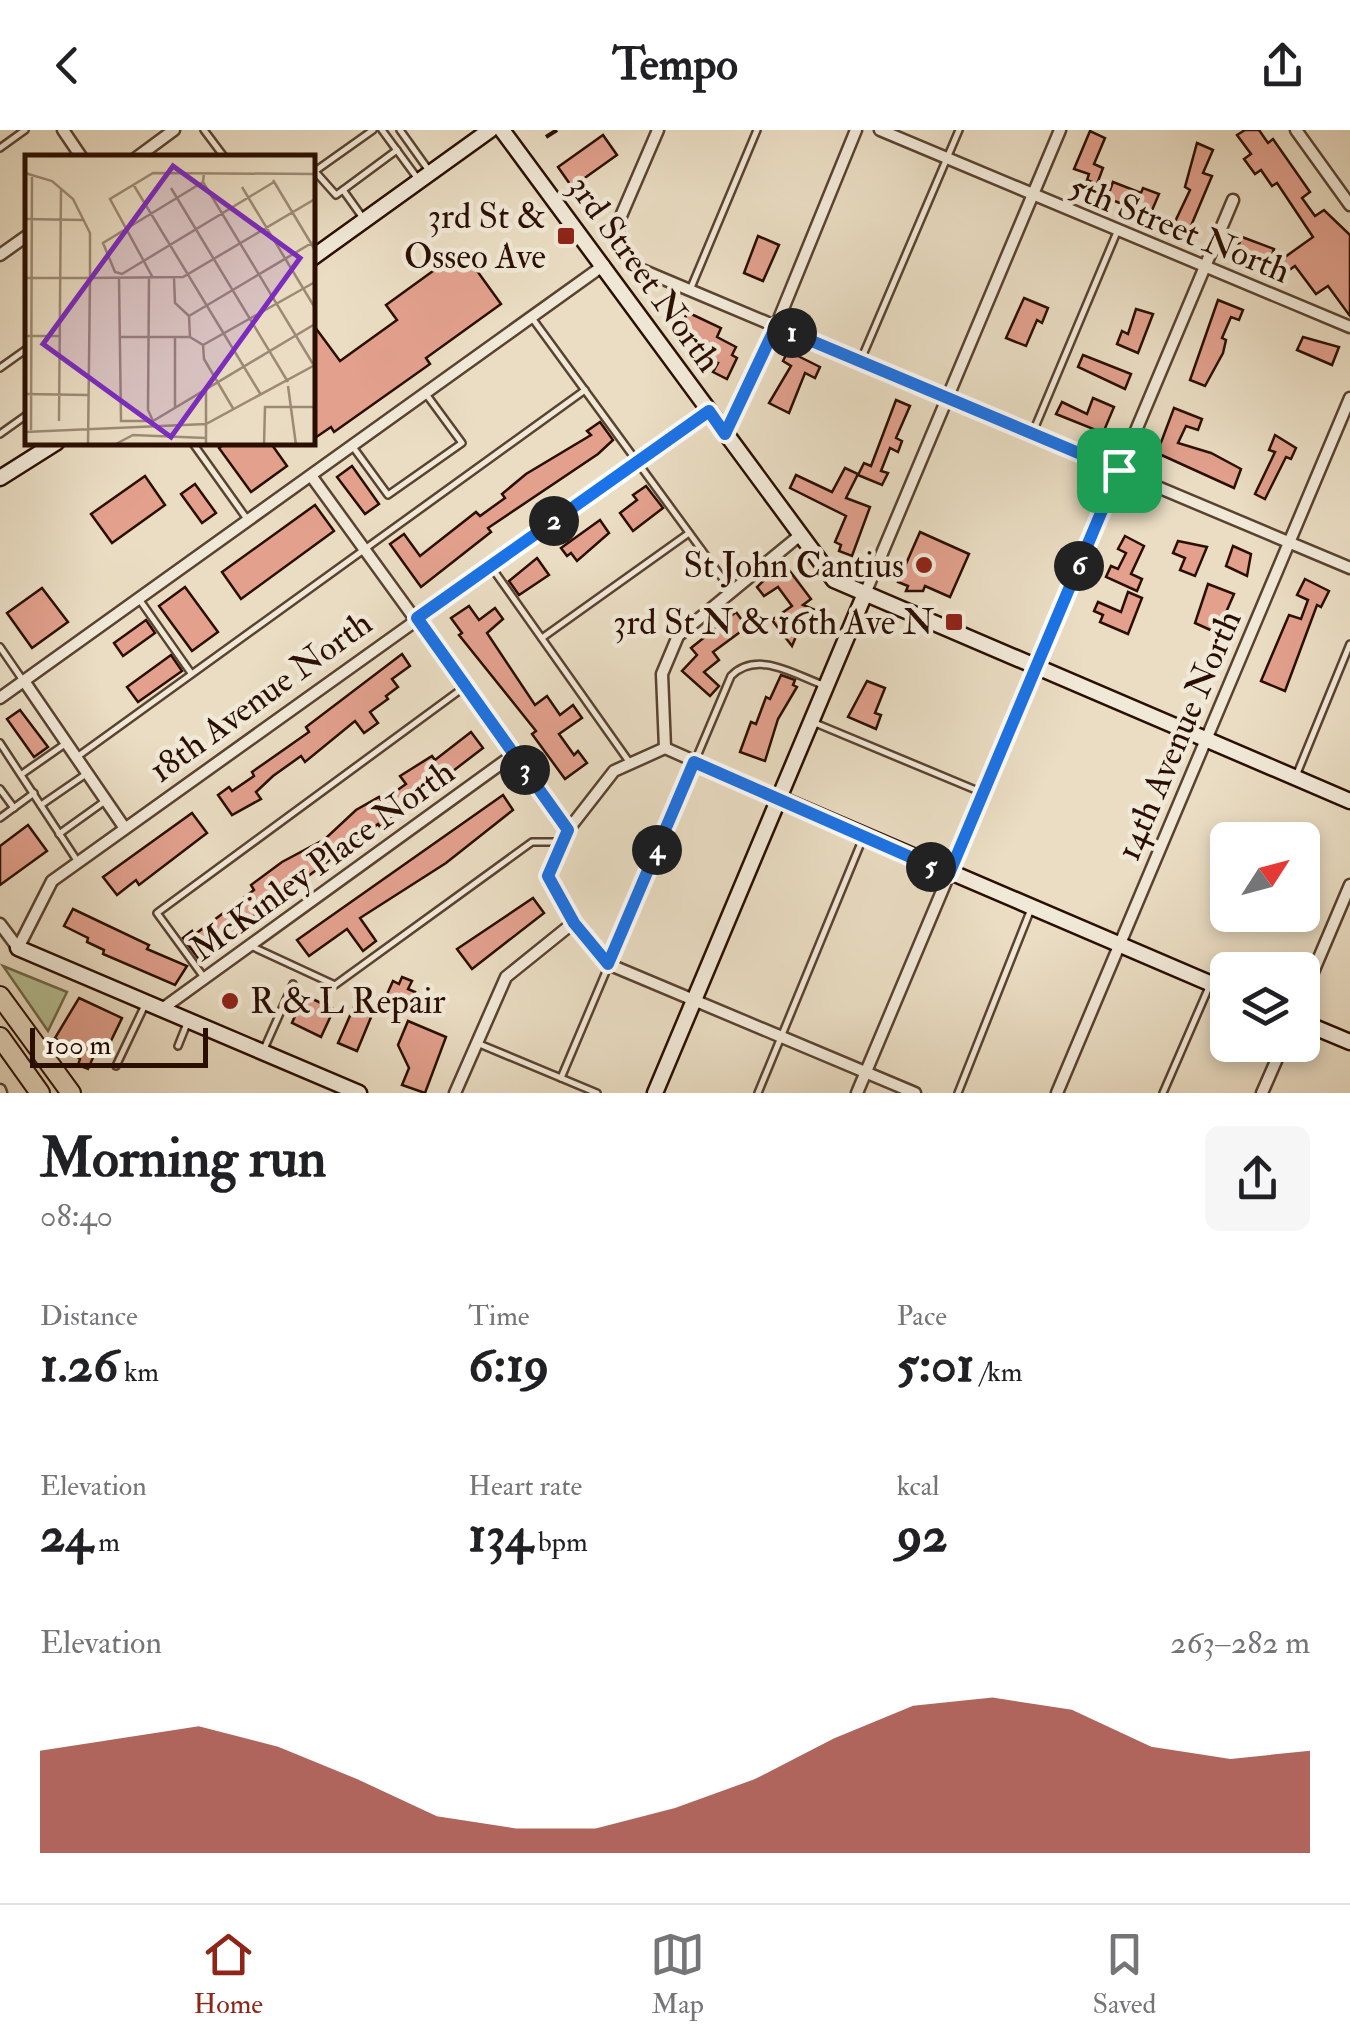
<!DOCTYPE html>
<meta charset="utf-8">
<style>
:root{--surface:#fff;--page:#f6f6f6;--text:#202124;--muted:#757577;--line:#e0e0e0;--accent:#8f2418}
body{margin:0;font-family:"IM FELL Double Pica",serif;background:var(--page);color:var(--text);height:100vh;display:flex;flex-direction:column;font-size:38px;white-space:nowrap}
*{box-sizing:border-box;margin:0}
p{font-size:32px;color:var(--muted)}
.icon{flex:none;width:55px;height:55px;fill:none;stroke:currentColor;stroke-width:2;stroke-linecap:round;stroke-linejoin:round}
.map{position:relative;height:963px;overflow:hidden}
.panel{display:flex;flex-direction:column;background:var(--surface);flex:1}
.panel>*{flex:none}
.needle{width:65px;rotate:54deg}
.fabs{position:absolute;left:1210px;top:692px;display:grid;gap:20px}
.fabs a{display:grid;place-items:center;width:110px;height:110px;border-radius:15px;background:var(--surface);box-shadow:0 5px 15px #0003;font-size:50px}
.scale{position:absolute;left:30px;bottom:25px;width:178px;box-sizing:border-box;padding-left:10px;border:5px solid #2a0e00;border-top:0;font-size:28px;line-height:35px;white-space:nowrap;color:#2a0e00;-webkit-text-stroke:8px #f1e9d8;paint-order:stroke}
.pin{position:absolute;display:grid;place-items:center;width:85px;height:85px;color:#fff;margin:-42px;border-radius:20px;box-shadow:0 5px 15px #0006}
.km{position:absolute;width:50px;height:50px;margin:-25px;border-radius:50%;background:#222;color:#fff;font-size:28px;line-height:50px;text-align:center}
.round{display:grid;place-items:center;flex:none;width:105px;height:105px;border-radius:15px;background:var(--page)}
.head{display:flex;align-items:center;justify-content:space-between;height:170px;padding:0 40px}
h1{font-size:55px;font-weight:800;line-height:75px}
.figures{display:grid;grid-template-columns:repeat(3,1fr);gap:15px;height:170px;padding:10px 40px}
.figures div{display:grid;align-content:center}
.figures b{font-size:50px;font-weight:800}
.figures small{font-size:28px;font-weight:400}
.figures p{font-size:28px}
.chart{height:280px;padding:20px 40px}
.chart p{display:flex;justify-content:space-between}
.chart svg{width:100%;height:180px;margin-top:10px;fill:var(--accent);opacity:.7}
header{display:flex;justify-content:space-between;align-items:center;height:130px;padding:0 40px;background:var(--surface);font-size:45px;font-weight:800}
.dock{display:flex;justify-content:space-around;align-items:center;height:140px;border-top:2px solid var(--line);background:var(--surface);font-size:28px;color:var(--muted)}
.dock a{display:grid;justify-items:center;gap:5px}
.dock .active{color:var(--accent)}
.map>svg:first-child{display:block}
</style>
<header><svg class="icon" aria-label="back" viewBox="0 0 24 24"><path d="M15 5l-7 7 7 7"/></svg>Tempo<svg class="icon" aria-label="share" viewBox="0 0 24 24"><path d="M12 15V3M7 8l5-5 5 5M5 13v7h14v-7"/></svg></header>
<div class="map">
<svg width="1350" height="963" viewBox="0 0 1350 963">
<rect width="100%" height="100%" fill="#eaddc3"/>
<filter id="stains"><feTurbulence type="fractalNoise" baseFrequency=".002" numOctaves="4"/><feColorMatrix values="0 0 0 0 .2 0 0 0 0 .09 0 0 0 0 .02 0 0 0 .5 -.17"/></filter>
<radialGradient id="worn" r=".72"><stop offset=".6" stop-color="#630" stop-opacity="0"/><stop offset="1" stop-color="#630" stop-opacity=".3"/></radialGradient>
<!-- green -->
<path fill="#b6c195" stroke="#70684a" stroke-width="2.5" d="M3,836L67,862L48,901Z"/>
<!-- building -->
<g fill="#e2a08d" stroke="#2a0e00" stroke-width="2.5">
<path d="M1245,0H1259L1268,13L1273,9L1310,62L1302,68L1315,86L1324,80L1350,105V186L1328,156L1316,164L1295,136L1285,143L1278,132L1313,107L1277,53L1272,56L1261,40L1255,44L1244,29L1251,24L1237,5Z"/>
<path d="M1090,1L1105,8L1094,34L1103,38L1097,54L1087,50L1089,44L1074,39Z"/>
<path d="M603,5L617,25L572,57L558,37Z"/>
<path d="M1197,13L1213,20L1203,43L1212,46L1188,103L1173,96L1190,60L1185,57Z"/>
<path d="M1113,52L1141,63L1143,58L1159,64L1150,85L1107,68Z"/>
<path d="M758,106L779,115L763,151L744,143Z"/>
<path d="M1242,107L1274,119L1269,134L1236,121Z"/>
<path d="M462,120L501,174L426,228L430,234L334,302L331,297L312,310V193L340,231L397,190L386,175Z"/>
<path d="M1024,168L1048,178L1042,193L1037,190L1026,216L1006,208Z"/>
<path d="M1218,170L1243,180L1239,190L1231,187L1222,208L1226,210L1223,223L1205,256L1190,250Z"/>
<path d="M1136,179L1153,184L1138,223L1117,214L1122,201L1128,204Z"/>
<path d="M687,182L721,198L717,207L736,217L732,225L737,228L727,249L713,242L718,233L697,225L702,211L680,203Z"/>
<path d="M1303,207L1339,217L1332,235L1297,220Z"/>
<path d="M788,221L820,237L815,248L805,243L789,283L769,273L791,236L783,231Z"/>
<path d="M1083,225L1131,244L1125,259L1078,237Z"/>
<path d="M1093,268L1114,277L1103,303L1056,284L1062,272L1087,284Z"/>
<path d="M896,270L910,276L896,308L902,311L898,322L890,318L881,341L888,343L882,355L858,345L864,333L871,336Z"/>
<path d="M1174,278L1202,289L1198,300L1186,296L1178,313L1211,323L1241,339L1234,358L1157,323Z"/>
<path d="M600,292L613,310L598,324L488,398L491,402L421,457L390,414L404,404L420,426L476,382L480,386L505,368L502,364L526,344L591,305L587,301Z"/>
<path d="M1275,305L1296,318L1291,329L1286,327L1265,369L1255,364L1275,322L1269,320Z"/>
<path d="M227,312H270L287,336L251,362L219,318Z"/>
<path d="M352,336L379,374L365,384L337,347Z"/>
<path d="M845,338L858,344L846,368L870,377L852,426L839,421L841,415L835,412L846,386L790,358L796,345L832,362Z"/>
<path d="M145,346L165,375L112,413L91,384Z"/>
<path d="M195,354L216,383L202,393L181,364Z"/>
<path d="M646,356L663,378L633,401L620,383L637,370L633,365Z"/>
<path d="M315,375L334,401L241,469L222,442Z"/>
<path d="M600,390L609,403L577,431L571,423L567,426L561,418Z"/>
<path d="M920,402L969,424L950,467L925,456L923,461H906L908,456L898,452Z"/>
<path d="M1125,406L1144,416L1131,444L1142,449L1137,461L1106,447L1111,436L1118,439L1126,423L1118,419Z"/>
<path d="M1178,411L1207,417L1195,446L1180,440L1185,428L1173,423Z"/>
<path d="M1233,416L1251,424L1247,446L1226,436Z"/>
<path d="M537,428L549,445L519,465L509,451Z"/>
<path d="M783,432L811,469L803,475L827,485L819,505L800,497L792,516L772,490L792,476L778,457L764,466L757,457Z"/>
<path d="M1305,449L1329,461L1321,477L1317,475L1285,561L1261,551L1289,485L1301,489L1308,470L1297,465Z"/>
<path d="M1208,454L1234,464L1217,503L1195,493Z"/>
<path d="M185,457L218,502L192,521L159,476Z"/>
<path d="M42,458L68,492L32,518L7,483Z"/>
<path d="M1128,462L1142,468L1128,504L1100,492L1103,485L1094,481L1098,472L1121,482Z"/>
<path d="M469,476L479,490L495,478L503,489L487,503L535,575L547,566L560,585L573,575L582,588L559,604L574,625L578,621L587,633L565,649L532,604L536,601L459,505L462,503L451,488Z"/>
<path d="M736,482L747,497L713,522L719,530L704,542L719,556L710,566L682,541L697,525L691,518Z"/>
<path d="M146,490L155,503L123,526L114,513Z"/>
<path d="M402,524L410,536L392,549L398,557L386,566L388,569L370,582L378,593L364,603L355,591L305,632L301,626L273,646L256,662L261,669L232,685L218,665L229,657L232,661L254,646L252,642L309,602L306,597Z"/>
<path d="M171,525L182,541L138,572L127,557Z"/>
<path d="M781,545L795,550L793,555L797,557L778,589L765,631L740,622L751,592L756,594L766,567L770,569Z"/>
<path d="M867,551L885,558L875,583L881,585L876,599L848,587Z"/>
<path d="M20,580L48,617L34,627L7,589Z"/>
<path d="M471,602L483,618L380,697L378,694L303,750L300,745L278,762L245,795L198,828L183,808L192,801L194,805L254,760L251,755L282,732L325,709L356,680L379,667L382,671L406,654L400,646L432,626L435,630Z"/>
<path d="M503,665L513,680L446,733L360,788L376,811L363,821L347,799L309,826L297,810Z"/>
<path d="M192,683L207,703L139,755L136,750L117,765L103,747Z"/>
<path d="M28,695L47,721L0,755V716Z"/>
<path d="M533,768L544,783L472,839L457,819Z"/>
<path d="M73,779L149,815L147,819L187,836L175,855L103,824L104,820L87,812L88,808L64,796Z"/>
<path d="M402,847L412,851L408,859L415,862L407,881L384,871L393,851L399,854Z"/>
<path d="M304,865L334,879L321,907L292,893Z"/>
<path d="M79,868L122,888L108,917L104,916L100,925L95,923L88,939L78,935L80,929L55,908Z"/>
<path d="M356,872L374,880L357,921L338,913Z"/>
<path d="M408,891L446,907L425,963L402,955L409,938L398,915Z"/>
</g>
<g fill="none" stroke-linecap="round" stroke-linejoin="round">
<!-- lane casing -->
<g stroke="#5a4231" stroke-width="10">
<g id="lane">
<path d="M204,0L225,28"/>
<path d="M382,0L418,49"/>
<path d="M400,0L430,42"/>
<path d="M0,18L25,0"/>
<path d="M312,38L336,65L343,60"/>
<path d="M318,39L373,0"/>
<path d="M363,88L343,60L397,20"/>
<path d="M690,160L757,0"/>
<path d="M532,188L731,460"/>
<path d="M860,232L959,0"/>
<path d="M0,238L28,218"/>
<path d="M1033,302L1117,102"/>
<path d="M0,304L28,284"/>
<path d="M192,312L247,389"/>
<path d="M353,317L388,365L462,313L426,264"/>
<path d="M492,438L630,633"/>
<path d="M139,469L191,543"/>
<path d="M542,508L689,403"/>
<path d="M0,517L22,549"/>
<path d="M815,593L983,663"/>
<path d="M0,613L78,732"/>
<path d="M77,627L585,260"/>
<path d="M22,644L65,614"/>
<path d="M1296,646L1350,514"/>
<path d="M0,659L14,678"/>
<path d="M41,675L86,644"/>
<path d="M0,688L34,663"/>
<path d="M59,704L105,671"/>
<path d="M251,816L335,855L532,712H560"/>
<path d="M203,846L157,783L463,558"/>
<path d="M477,913L597,963"/>
<path d="M178,916L188,891"/>
<path d="M264,919L293,854"/>
<path d="M116,936L145,875"/>
<path d="M561,948L731,546C757,520 793,544 823,555"/>
<path d="M758,963L863,708"/>
<path d="M958,963L1031,779"/>
<path d="M1163,963L1209,857"/>
</g>
</g>
<!-- street casing -->
<g stroke="#5a4231" stroke-width="15">
<g id="street">
<path d="M63,0L82,28"/>
<path d="M658,0L618,93L619,115L635,137L1350,438"/>
<path d="M880,0L1350,197"/>
<path d="M1296,0L1350,75"/>
<path d="M136,28L174,0"/>
<path d="M0,125L28,105"/>
<path d="M725,303L776,196L856,0"/>
<path d="M312,347L568,700"/>
<path d="M864,466L1060,0"/>
<path d="M24,551L124,697"/>
<path d="M0,568L604,135"/>
<path d="M665,618L662,544L678,506L799,406"/>
<path d="M665,618L780,669"/>
<path d="M573,793L608,834L915,963"/>
<path d="M0,794L18,818L52,751L709,281"/>
<path d="M1302,868L1350,755"/>
<path d="M162,879L513,625"/>
<path d="M0,960L1,963"/>
<path d="M455,963L506,847L573,793L548,746L568,700L614,641L665,618"/>
<path d="M857,963L1233,70"/>
<path d="M1057,963L1350,268"/>
<path d="M1262,963L1283,915"/>
</g>
</g>
<!-- secondary casing -->
<g stroke="#2a0e00" stroke-width="19">
<g id="secondary">
<path d="M502,0L834,450L1350,671"/>
<path d="M312,128L490,0"/>
<path d="M0,348L57,312"/>
<path d="M780,669L1228,861"/>
<path d="M18,818L359,963"/>
<path d="M1302,892L1350,912"/>
<path d="M655,963L864,466"/>
</g>
</g>
<!-- highway casing -->
<g stroke="#2a0e00" stroke-width="22">
<g id="highway">
<path d="M0,866L71,963"/>
<path d="M0,907L40,963"/>
</g>
</g>
<!-- lane -->
<use href="#lane" stroke="#f1e9d8" stroke-width="5"/>
<!-- street -->
<use href="#street" stroke="#f1e9d8" stroke-width="10"/>
<!-- secondary -->
<use href="#secondary" stroke="#f1e9d8" stroke-width="14"/>
<!-- highway -->
<use href="#highway" stroke="#eaddc3" stroke-width="18"/>
<!-- rail -->
<path stroke="#2a0e00" stroke-width="4" stroke-dasharray="18 18" stroke-linecap="butt" d="M546,7L557,0"/>
</g>
<g fill="none" stroke-linecap="round" stroke-linejoin="round">
<!-- route casing -->
<g stroke="#fff" stroke-width="20">
<path id="route" d="M776,196L1119,340L949,744L694,632L608,834L574,793L548,746L568,700L417,488L709,281L725,304Z"/>
</g>
<!-- route -->
<use href="#route" stroke="#1a73e8" stroke-width="12"/>
</g>
<!-- markers -->
<g fill="#8f2418" stroke="#f1e9d8" stroke-width="4">
<rect x="556" y="96" width="20" height="20" rx="5"/>
<circle cx="924" cy="435" r="10"/>
<rect x="944" y="482" width="20" height="20" rx="5"/>
<circle cx="230" cy="871" r="10"/>
</g>
<g text-anchor="middle" stroke-width="9" stroke-linejoin="round" paint-order="stroke">
<!-- poi labels -->
<g font-size="35" fill="#2a0e00" stroke="#f1e9d8" text-anchor="end">
<text x="546" y="98">3rd St &amp;<tspan x="546" dy="40">Osseo Ave</tspan></text>
<text x="904" y="447">St John Cantius</text>
<text x="934" y="504">3rd St N &amp; 16th Ave N</text>
<text x="250" y="883" text-anchor="start">R &amp; L Repair</text>
</g>
<!-- street labels -->
<g font-size="35" fill="#2a0e00" stroke="#f1e9d8">
<text transform="translate(1180 98) rotate(22)" y="12">5th Street North</text>
<text transform="translate(645 143) rotate(54)" y="12">3rd Street North</text>
<text transform="translate(260 566) rotate(-36)" y="12">18th Avenue North</text>
<text transform="translate(1178 605) rotate(-67)" y="12">14th Avenue North</text>
<text transform="translate(322 730) rotate(-36)" y="12">McKinley Place North</text>
</g>
</g>
<!-- overview -->
<g transform="translate(25 25)">
<rect width="290" height="290" fill="#eaddc3"/>
<path fill="none" stroke="#9d8a75" stroke-width="2.5" d="M0,18L27,26L48,44L65,78V123L158,122L290,44M179,18L178,27L288,209M248,25L290,95M178,27L78,88L90,117L97,119L249,27M108,29L236,240M217,32L290,153M146,33L263,227M0,64L58,65M0,123H65L63,290M94,123L96,266H128L290,169M124,123L123,255L128,266M128,123L85,44L128,18L290,19M149,123L150,148L164,161M164,161L290,86M164,161L165,182L178,190L179,204L209,255M0,181H35M94,182H165M178,190L290,127M263,231L271,290M0,239L63,240M150,253V182M34,266L36,34M6,275L7,19M0,277L181,269L290,210M89,290L108,280L181,283M181,290V234M239,290L240,252H290"/>
<path fill="#7b2cbf" fill-opacity="0.15" stroke="#7b2cbf" stroke-width="5" d="M148,11L275,103L146,282L18,189Z"/>
<rect width="290" height="290" fill="none" stroke="#2a0e00" stroke-width="5"/>
</g>
<rect width="100%" height="100%" filter="url(#stains)"/>
<rect width="100%" height="100%" fill="url(#worn)"/>
</svg>
<div class="fabs">
<a><svg class="needle" viewBox="-14 -14 28 28"><path d="M0-13l5 13h-10z" fill="#e53935"/><path d="M0 13l5-13h-10z" fill="#757577"/></svg></a>
<a><svg class="icon" aria-label="layers" viewBox="0 0 24 24"><path d="M12 4l9 5-9 5-9-5zM3 14l9 5 9-5"/></svg></a>
</div>
<div class="scale">100 m</div>
<div class="pin" style="left:1119px;top:340px;background:#1e9e55"><svg class="icon" aria-label="arrive" viewBox="0 0 24 24"><path d="M6 21V4h12l-3 4 3 4H6"/></svg></div>
<b class="km" style="left:792px;top:203px">1</b>
<b class="km" style="left:554px;top:391px">2</b>
<b class="km" style="left:525px;top:640px">3</b>
<b class="km" style="left:657px;top:720px">4</b>
<b class="km" style="left:931px;top:737px">5</b>
<b class="km" style="left:1079px;top:436px">6</b>
</div>
<section class="panel">
<div class="head"><div><h1>Morning run</h1><p>08:40</p></div><a class="round"><svg class="icon" aria-label="share" viewBox="0 0 24 24"><path d="M12 15V3M7 8l5-5 5 5M5 13v7h14v-7"/></svg></a></div>
<div class="figures">
<div><p>Distance</p><b>1.26<small> km</small></b></div>
<div><p>Time</p><b>6:19</b></div>
<div><p>Pace</p><b>5:01<small> /km</small></b></div>
</div>
<div class="figures">
<div><p>Elevation</p><b>24<small> m</small></b></div>
<div><p>Heart rate</p><b>134<small> bpm</small></b></div>
<div><p>kcal</p><b>92</b></div>
</div>
<div class="chart"><p><span>Elevation</span>263–282 m</p>
<svg viewBox="0 0 160 44" preserveAspectRatio="none"><path d="M0 44V19L10 16L20 13L30 18L40 26L50 35L60 38L70 38L80 33L90 26L100 16L110 8L120 6L130 9L140 18L150 21L160 19V44z"/></svg>
</div>
</section>
<nav class="dock">
<a class="active"><svg class="icon" aria-label="home" viewBox="0 0 24 24"><path d="M3 11l9-7 9 7M6 9v11h12V9"/></svg>Home</a>
<a><svg class="icon" aria-label="map" viewBox="0 0 24 24"><path d="M3 6l6-2 6 2 6-2v14l-6 2-6-2-6 2zM9 4v14M15 6v14"/></svg>Map</a>
<a><svg class="icon" aria-label="saved" viewBox="0 0 24 24"><path d="M7 4h10v16l-5-4-5 4z"/></svg>Saved</a>
</nav>
